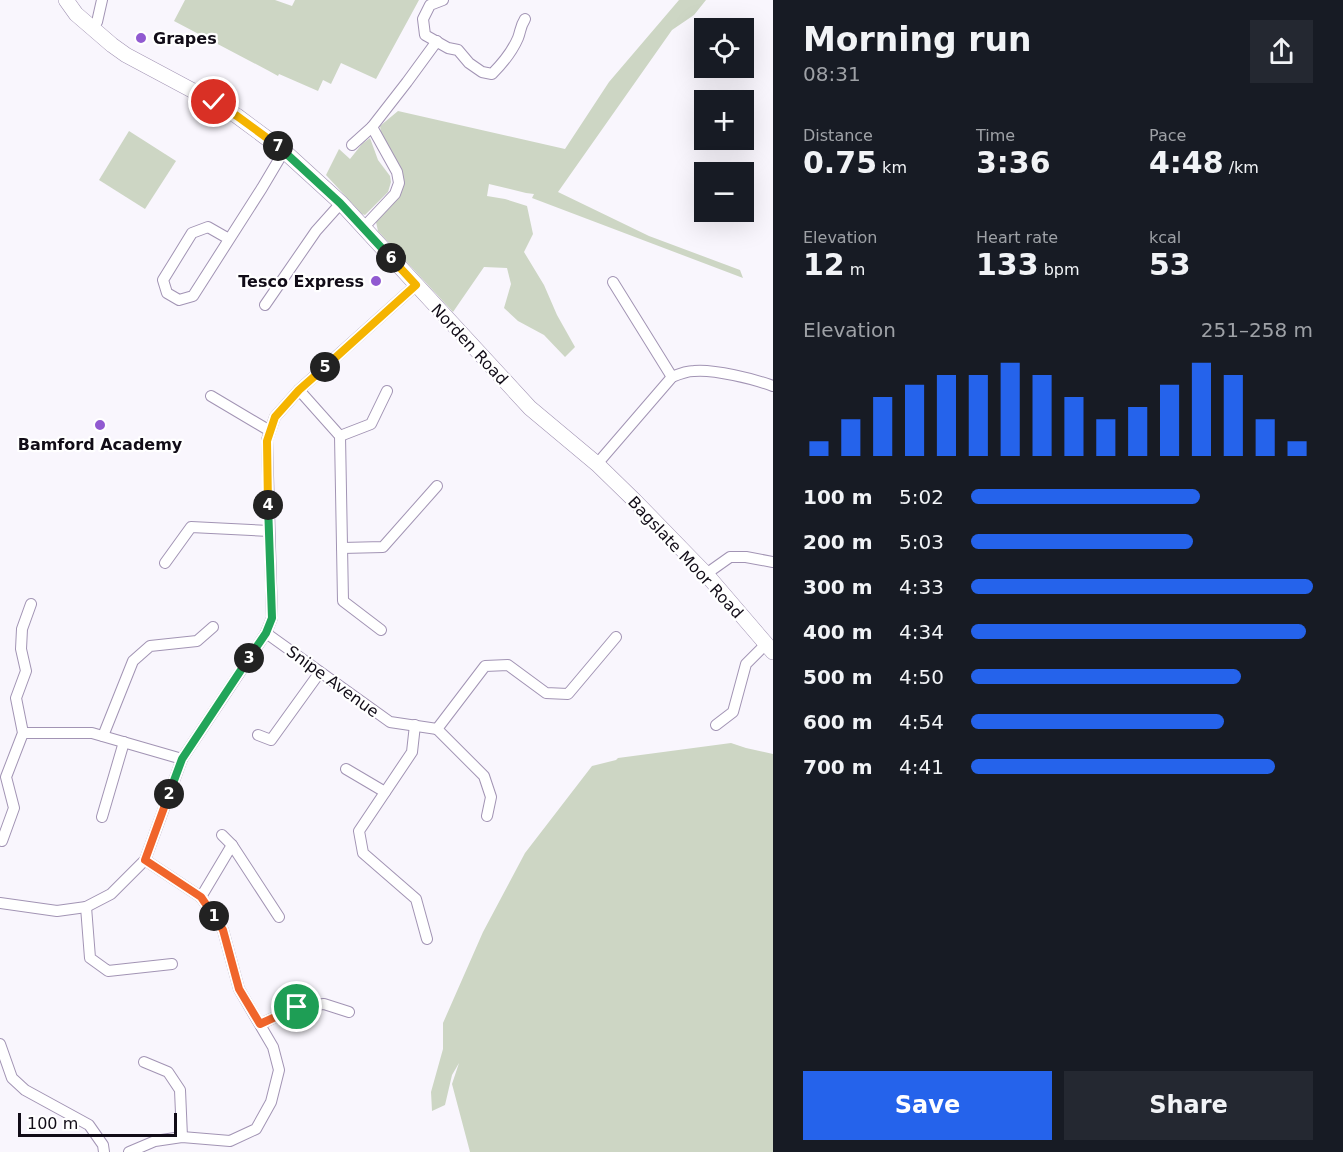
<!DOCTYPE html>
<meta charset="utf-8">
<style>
:root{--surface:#171b24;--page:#242831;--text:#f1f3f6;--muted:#9ea1a6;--accent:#2563eb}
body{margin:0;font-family:"DejaVu Sans",sans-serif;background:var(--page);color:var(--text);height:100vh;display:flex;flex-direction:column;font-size:22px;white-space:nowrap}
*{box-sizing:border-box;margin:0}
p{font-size:20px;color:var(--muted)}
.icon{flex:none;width:33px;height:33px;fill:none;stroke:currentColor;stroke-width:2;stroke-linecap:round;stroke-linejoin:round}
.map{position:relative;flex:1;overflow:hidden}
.sheet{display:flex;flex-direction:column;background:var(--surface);width:570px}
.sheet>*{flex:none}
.tools{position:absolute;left:694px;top:18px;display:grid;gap:12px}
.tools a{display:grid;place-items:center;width:60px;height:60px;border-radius:0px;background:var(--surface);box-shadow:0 6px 24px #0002;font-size:30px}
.scale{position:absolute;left:18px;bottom:15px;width:159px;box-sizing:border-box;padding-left:6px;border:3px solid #110c17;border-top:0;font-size:16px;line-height:21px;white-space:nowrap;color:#110c17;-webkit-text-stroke:4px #fff;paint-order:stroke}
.pin{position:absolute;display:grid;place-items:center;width:51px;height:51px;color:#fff;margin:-26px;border:3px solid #fff;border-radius:50%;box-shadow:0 2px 6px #0007}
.km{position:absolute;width:30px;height:30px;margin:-15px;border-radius:50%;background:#222;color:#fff;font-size:16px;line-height:30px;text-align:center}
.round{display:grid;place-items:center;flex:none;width:63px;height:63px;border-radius:0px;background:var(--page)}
.headline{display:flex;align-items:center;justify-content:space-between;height:102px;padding:0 30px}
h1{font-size:33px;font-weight:700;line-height:45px}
.metrics{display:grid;grid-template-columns:repeat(3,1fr);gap:9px;height:102px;padding:6px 30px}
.metrics div{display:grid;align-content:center}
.metrics b{font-size:30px;font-weight:700}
.metrics small{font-size:16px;font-weight:400}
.metrics p{font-size:16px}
.chart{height:168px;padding:12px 30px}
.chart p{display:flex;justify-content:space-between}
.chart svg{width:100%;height:108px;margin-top:6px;stroke:var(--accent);stroke-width:6}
.primary-button{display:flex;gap:12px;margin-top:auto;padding:12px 30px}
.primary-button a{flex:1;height:69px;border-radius:0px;background:var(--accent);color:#fff;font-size:24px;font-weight:700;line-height:69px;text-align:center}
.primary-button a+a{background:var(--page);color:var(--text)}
ul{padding:0 30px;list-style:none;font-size:20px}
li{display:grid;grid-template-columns:96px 72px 1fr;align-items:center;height:45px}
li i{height:15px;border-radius:8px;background:var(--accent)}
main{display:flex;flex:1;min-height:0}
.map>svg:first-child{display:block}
</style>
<main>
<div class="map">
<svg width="773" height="1152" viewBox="0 0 773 1152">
<rect width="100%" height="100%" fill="#f9f6fd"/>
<!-- green -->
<g fill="#cdd6c4">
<path d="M185,0H275L292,6L295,0H419L376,79L341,63L331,84L323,80L318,91L279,74L278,76L269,71L174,21Z"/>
<path d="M679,0H706L694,15L672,30L558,192L649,236L740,270L743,278L532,198L534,194L526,193L489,184L487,196L505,199L527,206L533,234L524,252L544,285L557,315L575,347L565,357L544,335L518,321L504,308L511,284L507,268L484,267L453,312L378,231L376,222L399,196L381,133L380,126L398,111L565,149L609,82Z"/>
<path d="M129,131L176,161L145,209L99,180Z"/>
<path d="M370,138L378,160L390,176L391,182L388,192L365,215L362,214L326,175L339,149L350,159L362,144Z"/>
<path d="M731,743L746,748L773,754V1152H470L452,1084L459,1063L452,1075L445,1105L432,1111L431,1092L443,1049V1023L483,932L525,853L592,766L616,760L618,758Z"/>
</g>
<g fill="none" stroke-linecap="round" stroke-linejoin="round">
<!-- street casing -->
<g stroke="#a294b4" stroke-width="12">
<g id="street">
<path d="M443,0L430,5L423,19L425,35L448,48L458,50L469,63L482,72L492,74C502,64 512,52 518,38C521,30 520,27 525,19"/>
<path d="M91,28L97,22L102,0"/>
<path d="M352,145L372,127"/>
<path d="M363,228L395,194L399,183L397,172L372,127L407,82L437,41"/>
<path d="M229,239L208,227L192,233L163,280L167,293L179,300L193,296L262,188L284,151"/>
<path d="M613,282L672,377"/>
<path d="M265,305L316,231L341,203"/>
<path d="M299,390L340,436"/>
<path d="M211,396L270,431"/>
<path d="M597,464L672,377C679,374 686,371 694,371C714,369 754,379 773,386"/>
<path d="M342,548L383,547L437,486"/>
<path d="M165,563L191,527L269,531"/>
<path d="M706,574L730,557H746L773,562"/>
<path d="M381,630L343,601L340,436L371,424L387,391"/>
<path d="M266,633L390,722L437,729"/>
<path d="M415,725L412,752L359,831L363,853L416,899L427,939"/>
<path d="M716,725L733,712L746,664L766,644"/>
<path d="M437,729L485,666L508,665L546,693L568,694L616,637"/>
<path d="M437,729L484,776L491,797L487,816"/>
<path d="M23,733H92L182,759"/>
<path d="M258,735L271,740L320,672"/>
<path d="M103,736L133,661L150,646L197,641L213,627"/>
<path d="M346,769L385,792"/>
<path d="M102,817L124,742"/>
<path d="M222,835L232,845"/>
<path d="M2,841L14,808L6,777L23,733L16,698L26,671L21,649L22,629L31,604"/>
<path d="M201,897L232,845L279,917"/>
<path d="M0,903L57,911L86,907L111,894L145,860L182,759L266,633L272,618L267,440L275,417L299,390L416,285"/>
<path d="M86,907L90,958L108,971L172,964"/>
<path d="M260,1024L297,1007L324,1004L349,1012"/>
<path d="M0,1044L12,1078L25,1090L89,1125L103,1145L104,1152"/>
<path d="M144,1062L168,1072L180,1090L182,1137"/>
<path d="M129,1152L155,1141L182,1137L230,1141L256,1129L271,1102L279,1070L273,1047L239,989L223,930L201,897L145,860"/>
</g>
</g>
<!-- secondary casing -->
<g stroke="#a294b4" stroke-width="16">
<path id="secondary" d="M66,0L76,14L112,45L126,55L214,102L237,116L284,151L341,203L530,408L597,464L635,501L706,574L773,652"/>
</g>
<!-- street -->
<use href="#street" stroke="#fff" stroke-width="10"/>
<!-- secondary -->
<use href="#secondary" stroke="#fff" stroke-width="15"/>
</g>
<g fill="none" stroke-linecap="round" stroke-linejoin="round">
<!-- split-1 casing -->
<g stroke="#fff" stroke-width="12">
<path id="split-1" d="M214,916L223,930L239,989L260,1024L297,1007"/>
</g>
<!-- split-2 casing -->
<g stroke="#fff" stroke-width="12">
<path id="split-2" d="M169,794L145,860L201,897L214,916"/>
</g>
<!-- split-3 casing -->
<g stroke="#fff" stroke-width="12">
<path id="split-3" d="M169,794L182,759L249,658"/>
</g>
<!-- split-4 casing -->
<g stroke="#fff" stroke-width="12">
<path id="split-4" d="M249,658L266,633L272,618L268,505"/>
</g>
<!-- split-5 casing -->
<g stroke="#fff" stroke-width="12">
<path id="split-5" d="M268,505L267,441L275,417L299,390L325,367"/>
</g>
<!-- split-6 casing -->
<g stroke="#fff" stroke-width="12">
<path id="split-6" d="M325,367L416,285L391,258"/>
</g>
<!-- split-7 casing -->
<g stroke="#fff" stroke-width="12">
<path id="split-7" d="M278,146L340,203L391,258"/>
</g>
<!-- split-8 casing -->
<g stroke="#fff" stroke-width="12">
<path id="split-8" d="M214,102L237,116L278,146"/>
</g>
<!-- split-1 -->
<use href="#split-1" stroke="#f0652b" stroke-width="8"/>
<!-- split-2 -->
<use href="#split-2" stroke="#f0652b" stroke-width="8"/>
<!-- split-3 -->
<use href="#split-3" stroke="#22a559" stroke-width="8"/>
<!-- split-4 -->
<use href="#split-4" stroke="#22a559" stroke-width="8"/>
<!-- split-5 -->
<use href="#split-5" stroke="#f5b400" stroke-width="8"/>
<!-- split-6 -->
<use href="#split-6" stroke="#f5b400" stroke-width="8"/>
<!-- split-7 -->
<use href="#split-7" stroke="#22a559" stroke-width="8"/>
<!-- split-8 -->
<use href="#split-8" stroke="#f5b400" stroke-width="8"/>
</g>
<!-- markers -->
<g fill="#915ad1" stroke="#fff" stroke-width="2">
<circle cx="141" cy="38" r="6"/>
<circle cx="376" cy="281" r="6"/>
<circle cx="100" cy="425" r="6"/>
</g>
<g text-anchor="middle" stroke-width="4.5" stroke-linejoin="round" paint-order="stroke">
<!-- poi labels -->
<g font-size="16" font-weight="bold" fill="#110c17" stroke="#fff" text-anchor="start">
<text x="153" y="44">Grapes</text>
<text x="364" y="287" text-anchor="end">Tesco Express</text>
<text x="100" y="450" text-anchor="middle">Bamford Academy</text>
</g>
<!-- street labels -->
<g font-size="16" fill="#110c17" stroke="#fff">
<text transform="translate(470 344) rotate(47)" y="6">Norden Road</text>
<text transform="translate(686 557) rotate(47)" y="6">Bagslate Moor Road</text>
<text transform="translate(333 681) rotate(36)" y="6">Snipe Avenue</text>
</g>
</g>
</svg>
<div class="tools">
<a><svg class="icon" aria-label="locate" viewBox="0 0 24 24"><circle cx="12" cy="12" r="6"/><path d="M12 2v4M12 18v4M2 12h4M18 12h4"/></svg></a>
<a>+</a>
<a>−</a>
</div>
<div class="scale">100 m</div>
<div class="pin" style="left:297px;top:1007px;background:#1e9e55"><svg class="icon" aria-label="arrive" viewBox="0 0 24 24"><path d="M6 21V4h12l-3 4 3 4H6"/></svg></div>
<div class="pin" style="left:214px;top:102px;background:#d93025"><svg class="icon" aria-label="check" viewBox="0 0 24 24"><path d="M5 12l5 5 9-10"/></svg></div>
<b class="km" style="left:214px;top:916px">1</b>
<b class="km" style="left:169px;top:794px">2</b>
<b class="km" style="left:249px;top:658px">3</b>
<b class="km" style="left:268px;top:505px">4</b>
<b class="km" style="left:325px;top:367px">5</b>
<b class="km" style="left:391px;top:258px">6</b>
<b class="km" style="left:278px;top:146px">7</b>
</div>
<section class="sheet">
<div class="headline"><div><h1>Morning run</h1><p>08:31</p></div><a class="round"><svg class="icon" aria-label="share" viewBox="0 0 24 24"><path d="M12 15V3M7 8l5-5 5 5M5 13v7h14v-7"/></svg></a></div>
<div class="metrics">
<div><p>Distance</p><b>0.75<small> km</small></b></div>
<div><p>Time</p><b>3:36</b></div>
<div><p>Pace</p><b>4:48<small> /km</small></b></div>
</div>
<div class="metrics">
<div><p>Elevation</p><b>12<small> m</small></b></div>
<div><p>Heart rate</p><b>133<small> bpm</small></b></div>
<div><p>kcal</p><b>53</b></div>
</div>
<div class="chart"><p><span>Elevation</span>251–258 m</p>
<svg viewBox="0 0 160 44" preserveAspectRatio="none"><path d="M5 44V38M15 44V29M25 44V20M35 44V15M45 44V11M55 44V11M65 44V6M75 44V11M85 44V20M95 44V29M105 44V24M115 44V15M125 44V6M135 44V11M145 44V29M155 44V38"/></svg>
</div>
<ul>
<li><b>100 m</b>5:02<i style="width:67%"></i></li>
<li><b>200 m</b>5:03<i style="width:65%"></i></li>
<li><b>300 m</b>4:33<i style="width:100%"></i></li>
<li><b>400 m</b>4:34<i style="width:98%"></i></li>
<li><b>500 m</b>4:50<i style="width:79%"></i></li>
<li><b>600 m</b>4:54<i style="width:74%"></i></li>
<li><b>700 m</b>4:41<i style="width:89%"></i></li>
</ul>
<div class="primary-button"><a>Save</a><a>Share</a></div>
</section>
</main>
